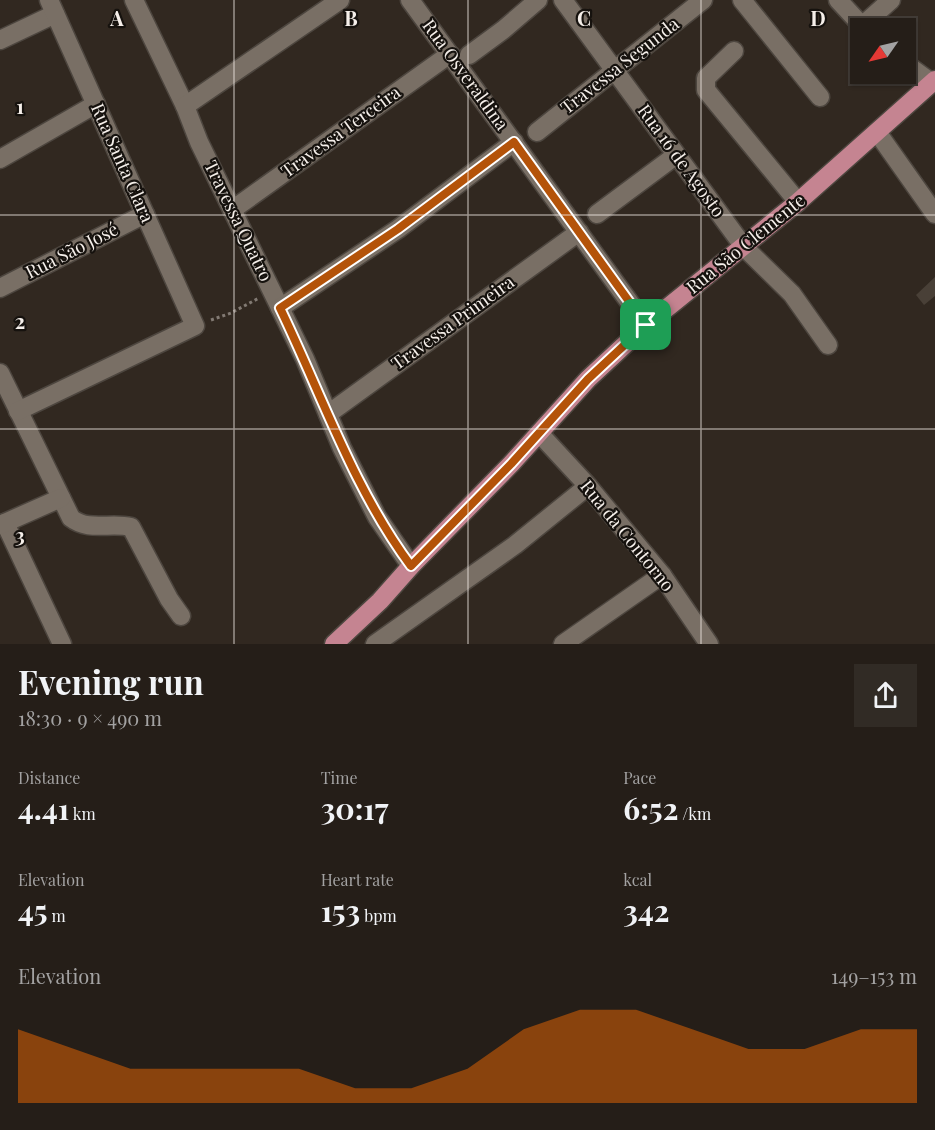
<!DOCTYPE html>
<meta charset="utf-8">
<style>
:root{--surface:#251e18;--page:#312b25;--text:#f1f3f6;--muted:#a3a2a2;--line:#423c37;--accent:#b45309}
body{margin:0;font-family:"Playfair Display",serif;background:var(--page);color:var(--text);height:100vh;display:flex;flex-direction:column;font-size:22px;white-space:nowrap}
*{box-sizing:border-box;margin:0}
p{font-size:20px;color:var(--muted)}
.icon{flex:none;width:33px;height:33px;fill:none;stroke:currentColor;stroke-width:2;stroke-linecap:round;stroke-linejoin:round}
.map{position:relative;height:644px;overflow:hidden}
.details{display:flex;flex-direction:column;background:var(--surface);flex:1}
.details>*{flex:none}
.needle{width:39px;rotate:236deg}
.tools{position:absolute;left:850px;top:18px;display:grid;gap:12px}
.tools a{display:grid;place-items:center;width:66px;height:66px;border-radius:0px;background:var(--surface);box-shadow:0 2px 4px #0004,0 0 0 2px var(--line);font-size:30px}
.pin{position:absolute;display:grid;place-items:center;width:51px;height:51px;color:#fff;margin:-26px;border-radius:12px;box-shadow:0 3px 9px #0006}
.round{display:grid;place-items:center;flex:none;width:63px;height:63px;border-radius:0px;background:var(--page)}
.headline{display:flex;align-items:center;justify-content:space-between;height:102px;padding:0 18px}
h1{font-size:33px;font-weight:700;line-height:45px}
.stats{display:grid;grid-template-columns:repeat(3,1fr);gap:9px;height:102px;padding:6px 18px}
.stats div{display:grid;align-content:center}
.stats b{font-size:30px;font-weight:700}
.stats small{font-size:16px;font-weight:400}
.stats p{font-size:16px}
.chart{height:168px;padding:12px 18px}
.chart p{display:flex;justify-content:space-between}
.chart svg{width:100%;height:108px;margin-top:6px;fill:var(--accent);opacity:.7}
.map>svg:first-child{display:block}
</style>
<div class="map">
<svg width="935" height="644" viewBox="0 0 935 644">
<rect width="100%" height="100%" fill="#312820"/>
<!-- building -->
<path fill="#494037" d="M935,277V296L924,305L916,295Z"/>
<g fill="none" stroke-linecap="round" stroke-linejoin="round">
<!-- minor casing -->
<g stroke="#4d463f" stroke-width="21">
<g id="minor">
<path d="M134,0L185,106"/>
<path d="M340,0L185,106L199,142L305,359L342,448L377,517L411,566"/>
<path d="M410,0L646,325"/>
<path d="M563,0L744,247L792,294L828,345"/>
<path d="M742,0L820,97"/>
<path d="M838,0L864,28"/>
<path d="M862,26L891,0"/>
<path d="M0,40L55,14"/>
<path d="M734,51L706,78V90L798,202"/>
<path d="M469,55L503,30L538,0"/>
<path d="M906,64L932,83"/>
<path d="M537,132L703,0"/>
<path d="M877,132L935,214"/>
<path d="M0,159L96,104"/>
<path d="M232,210L450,54"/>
<path d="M597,214L675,156"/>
<path d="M0,288L145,214"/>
<path d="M280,308L398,229L514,142"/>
<path d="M0,373L71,518C89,532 110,522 131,527L169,599L181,616"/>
<path d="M18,411L195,326L49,0"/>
<path d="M328,414L579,232"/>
<path d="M539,433L588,486L662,575L709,644"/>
<path d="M5,523L62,644"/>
<path d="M0,525L61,498"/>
<path d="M375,644L515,545L588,486"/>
<path d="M563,644L662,575"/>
</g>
</g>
<!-- major casing -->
<g stroke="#4d463f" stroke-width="21">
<path id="major" d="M334,644L380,601L411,566L511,464L588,379L646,325L798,202L935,80"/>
</g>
<!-- path -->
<path stroke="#827a73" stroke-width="3" stroke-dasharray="3 3" stroke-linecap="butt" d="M211,320L231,313L259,298"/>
<!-- minor -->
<use href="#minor" stroke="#796f65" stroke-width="18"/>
<!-- major -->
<use href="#major" stroke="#c58491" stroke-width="18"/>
</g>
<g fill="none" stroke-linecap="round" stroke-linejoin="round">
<!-- route casing -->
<g stroke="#fff" stroke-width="12">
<path id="route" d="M514,142L646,325L588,379L511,464L411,566C353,488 322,395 280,308L398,229Z"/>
</g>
<!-- route -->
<use href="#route" stroke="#b45309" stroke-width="8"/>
</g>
<!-- grid -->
<path fill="none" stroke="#f5efea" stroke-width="1.5" stroke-opacity="0.55" d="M234,0V644M468,0V644M701,0V644M0,215H935M0,429H935"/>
<g text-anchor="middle" stroke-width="4.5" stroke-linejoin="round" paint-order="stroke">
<!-- street labels -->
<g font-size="18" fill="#f5efea" stroke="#16120e">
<text transform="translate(620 66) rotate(-38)" y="6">Travessa Segunda</text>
<text transform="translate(465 75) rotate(54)" y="6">Rua Osveraldina</text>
<text transform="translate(341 132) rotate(-36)" y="6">Travessa Terceira</text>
<text transform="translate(681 161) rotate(54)" y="6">Rua 16 de Agosto</text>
<text transform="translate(122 163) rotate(66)" y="6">Rua Santa Clara</text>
<text transform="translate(238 221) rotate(64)" y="6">Travessa Quatro</text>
<text transform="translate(746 244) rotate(-39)" y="6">Rua São Clemente</text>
<text transform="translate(72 251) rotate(-27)" y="6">Rua São José</text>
<text transform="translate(453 323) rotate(-36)" y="6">Travessa Primeira</text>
<text transform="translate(627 536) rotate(51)" y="6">Rua da Contorno</text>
</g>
</g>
<g font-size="20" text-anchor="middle" font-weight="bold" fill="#f5efea" stroke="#16120e" stroke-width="4.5" stroke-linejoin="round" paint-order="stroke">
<text x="117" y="26">A</text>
<text x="351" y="26">B</text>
<text x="584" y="26">C</text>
<text x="818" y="26">D</text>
<text x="20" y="114">1</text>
<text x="20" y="329">2</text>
<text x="20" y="543">3</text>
</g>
</svg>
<div class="tools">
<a><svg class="needle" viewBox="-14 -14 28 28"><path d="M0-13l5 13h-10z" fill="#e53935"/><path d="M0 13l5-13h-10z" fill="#a3a2a2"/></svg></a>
</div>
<div class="pin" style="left:646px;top:325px;background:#1e9e55"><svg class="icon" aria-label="arrive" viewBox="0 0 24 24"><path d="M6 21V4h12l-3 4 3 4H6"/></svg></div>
</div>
<section class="details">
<div class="headline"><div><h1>Evening run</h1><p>18:30 · 9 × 490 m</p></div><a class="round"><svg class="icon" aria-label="share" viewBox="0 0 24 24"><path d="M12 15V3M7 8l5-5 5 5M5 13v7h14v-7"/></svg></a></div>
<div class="stats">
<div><p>Distance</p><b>4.41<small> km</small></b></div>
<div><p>Time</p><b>30:17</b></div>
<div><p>Pace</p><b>6:52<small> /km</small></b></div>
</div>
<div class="stats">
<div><p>Elevation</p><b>45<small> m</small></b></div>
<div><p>Heart rate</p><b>153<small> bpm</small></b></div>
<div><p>kcal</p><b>342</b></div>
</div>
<div class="chart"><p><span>Elevation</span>149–153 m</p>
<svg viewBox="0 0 160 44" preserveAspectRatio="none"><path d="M0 44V14L10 22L20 30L30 30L40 30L50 30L60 38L70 38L80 30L90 14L100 6L110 6L120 14L130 22L140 22L150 14L160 14V44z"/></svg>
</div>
</section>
